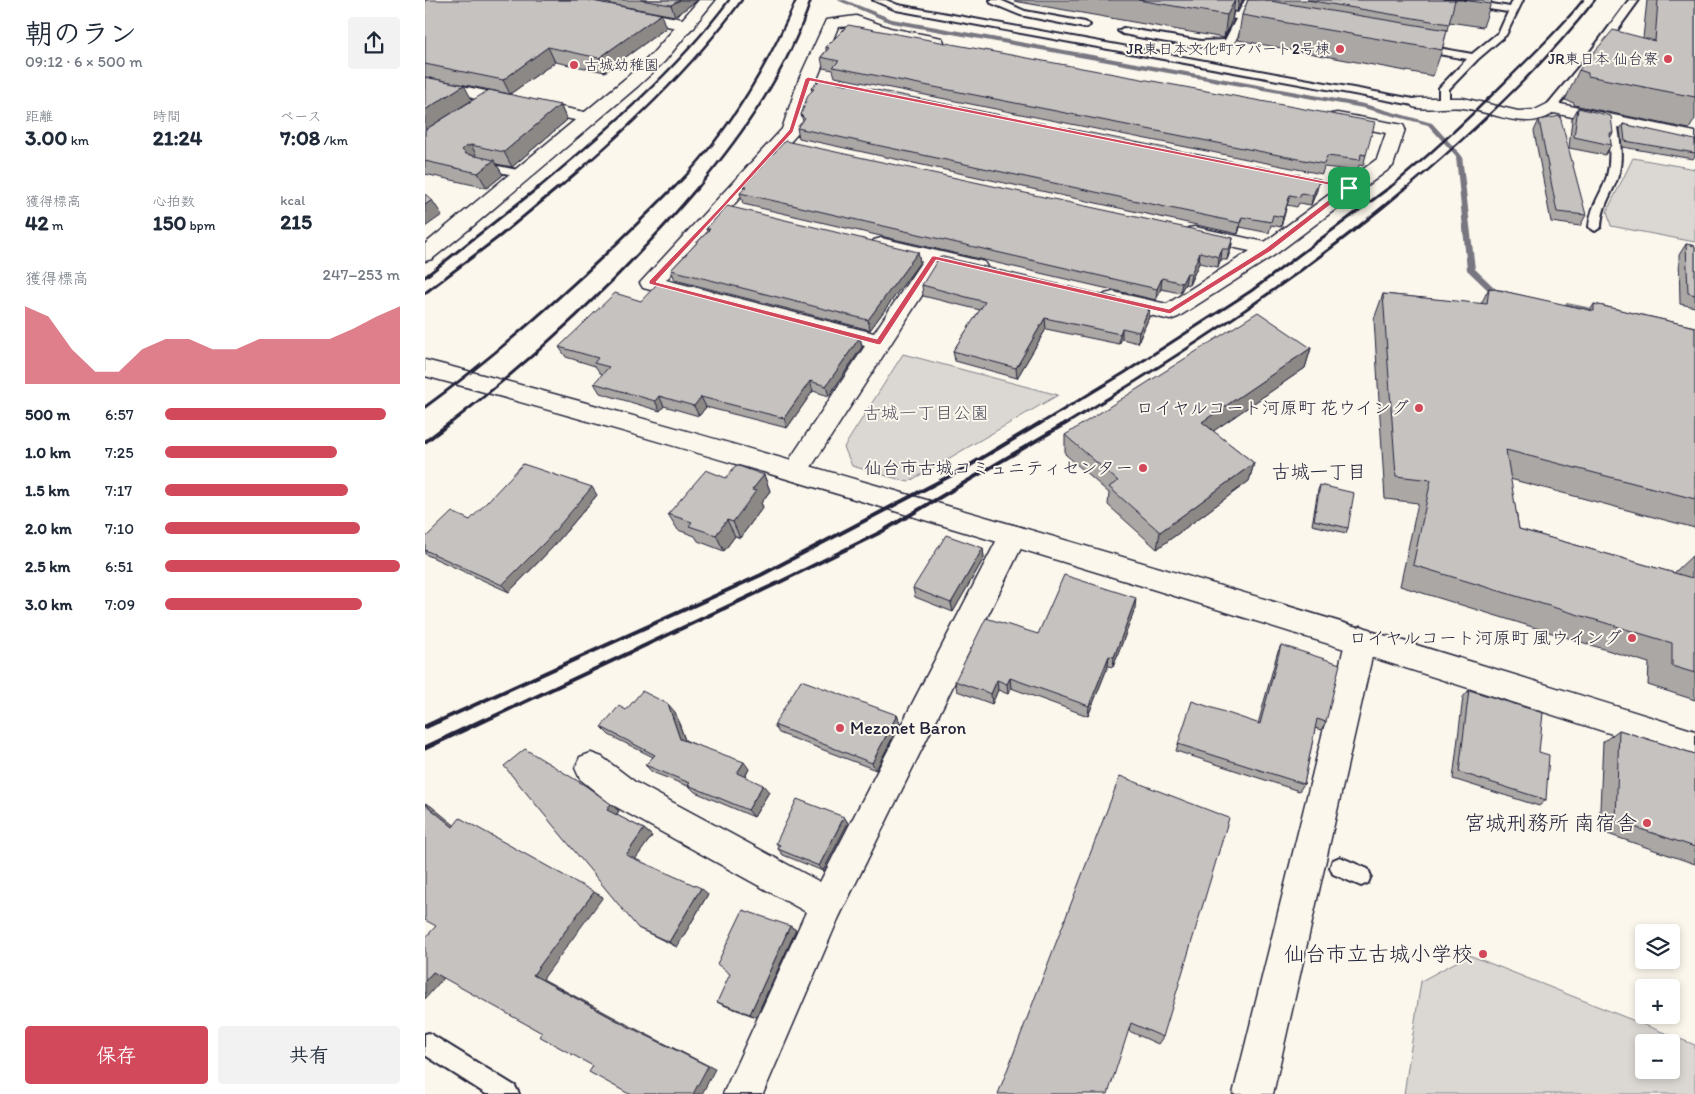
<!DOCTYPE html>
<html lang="ja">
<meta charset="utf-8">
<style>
:root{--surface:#fff;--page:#f2f2f3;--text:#1f2937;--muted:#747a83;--accent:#d1495b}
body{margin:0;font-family:Itim,"Klee One",sans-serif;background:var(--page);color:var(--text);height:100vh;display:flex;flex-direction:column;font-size:19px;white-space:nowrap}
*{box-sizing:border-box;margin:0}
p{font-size:16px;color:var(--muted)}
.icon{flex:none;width:28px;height:28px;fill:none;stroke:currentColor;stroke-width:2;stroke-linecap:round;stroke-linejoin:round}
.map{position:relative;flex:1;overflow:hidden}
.details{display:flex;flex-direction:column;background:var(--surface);width:425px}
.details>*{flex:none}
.controls{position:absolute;left:1210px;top:924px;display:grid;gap:10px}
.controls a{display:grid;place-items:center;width:45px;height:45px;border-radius:5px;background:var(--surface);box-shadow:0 2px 8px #0003;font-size:25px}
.pin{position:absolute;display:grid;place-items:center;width:42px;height:42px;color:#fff;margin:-21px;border-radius:10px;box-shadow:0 2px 8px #0006}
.round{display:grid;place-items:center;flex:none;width:52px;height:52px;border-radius:5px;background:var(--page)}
.overview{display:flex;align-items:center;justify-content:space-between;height:85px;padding:0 25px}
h1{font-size:28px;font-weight:700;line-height:38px}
.stats{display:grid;grid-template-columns:repeat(3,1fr);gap:8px;height:85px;padding:5px 25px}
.stats div{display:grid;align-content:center}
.stats b{font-size:21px;font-weight:700}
.stats small{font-size:14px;font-weight:400}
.stats p{font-size:14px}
.chart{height:140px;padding:10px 25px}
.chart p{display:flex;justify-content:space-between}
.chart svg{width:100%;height:90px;margin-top:5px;fill:var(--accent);opacity:.7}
.cta{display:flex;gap:10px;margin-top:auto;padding:10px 25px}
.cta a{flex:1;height:58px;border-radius:5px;background:var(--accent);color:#fff;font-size:20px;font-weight:700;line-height:58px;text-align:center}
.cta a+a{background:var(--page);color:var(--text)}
ul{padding:0 25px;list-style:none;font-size:16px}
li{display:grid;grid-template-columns:80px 60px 1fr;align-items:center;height:38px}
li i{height:12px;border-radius:6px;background:var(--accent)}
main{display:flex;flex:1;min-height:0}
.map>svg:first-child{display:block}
</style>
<main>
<section class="details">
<div class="overview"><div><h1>朝のラン</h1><p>09:12 · 6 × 500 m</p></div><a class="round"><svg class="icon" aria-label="share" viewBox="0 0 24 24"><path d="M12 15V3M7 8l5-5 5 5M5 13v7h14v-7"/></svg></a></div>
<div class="stats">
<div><p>距離</p><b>3.00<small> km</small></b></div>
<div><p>時間</p><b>21:24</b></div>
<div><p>ペース</p><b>7:08<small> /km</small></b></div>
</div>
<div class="stats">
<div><p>獲得標高</p><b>42<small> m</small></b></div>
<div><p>心拍数</p><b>150<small> bpm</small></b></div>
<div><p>kcal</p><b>215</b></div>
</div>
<div class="chart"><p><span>獲得標高</span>247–253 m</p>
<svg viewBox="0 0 160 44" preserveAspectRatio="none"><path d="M0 44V6L10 11L20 27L30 38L40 38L50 27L60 22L70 22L80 27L90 27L100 22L110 22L120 22L130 22L140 17L150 11L160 6V44z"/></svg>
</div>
<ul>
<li><b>500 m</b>6:57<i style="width:94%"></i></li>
<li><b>1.0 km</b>7:25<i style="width:73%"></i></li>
<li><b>1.5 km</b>7:17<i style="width:78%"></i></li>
<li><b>2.0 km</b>7:10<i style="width:83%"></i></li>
<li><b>2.5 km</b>6:51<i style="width:100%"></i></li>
<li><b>3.0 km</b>7:09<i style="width:84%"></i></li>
</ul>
<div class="cta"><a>保存</a><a>共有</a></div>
</section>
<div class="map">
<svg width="1270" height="1094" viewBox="0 0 1270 1094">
<rect width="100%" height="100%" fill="#fbf7ec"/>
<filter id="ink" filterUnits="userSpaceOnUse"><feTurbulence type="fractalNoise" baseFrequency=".02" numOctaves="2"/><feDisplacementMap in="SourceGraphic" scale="10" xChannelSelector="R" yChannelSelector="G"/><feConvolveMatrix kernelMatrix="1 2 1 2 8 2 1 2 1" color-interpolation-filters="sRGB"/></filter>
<g filter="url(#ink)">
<!-- green -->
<g fill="#dbd8d3" stroke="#7e7d87" fill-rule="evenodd">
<path d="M1208,158L1270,169V242L1186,226L1182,211Z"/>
<path d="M478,354L633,395L483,482L427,466L419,447Z"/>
<path d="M1044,955L1270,1045V1094H979L996,981ZM1246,1042V1070H1219V1042Z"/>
</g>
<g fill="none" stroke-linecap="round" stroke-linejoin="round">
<!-- stream -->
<g fill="#787681" fill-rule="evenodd">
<path d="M412,0H420L467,19L939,104L1007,123L1037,156L1050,269L1071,289L1080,290L1081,292L1077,295L1066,293L1042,270L1031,156L1003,125L938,108L466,23Z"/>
<path d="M1142,303L1177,310L1181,313L1177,316L1139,308V304Z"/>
</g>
<!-- service casing -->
<g stroke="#22223b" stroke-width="4">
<g id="service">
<path d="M448,0H461L473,5L994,100L999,103L994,106L471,10Z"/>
<path d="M565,0H575L600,11L660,22L665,25L660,28L595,15L566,3Z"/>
<path d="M820,0H830L822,15L839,18L841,20L836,23L819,20C816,27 812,40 807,45C796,54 715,37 698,34L693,31L698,28L776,41L800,40L811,19L787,15L782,12L787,9L813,13Z"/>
<path d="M1020,0H1043L1085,7L1088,0H1098L1081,35L1053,59L1024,89V104L1019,107L1014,104V88L1042,59L996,51L991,48L996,45L1047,54L1074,32L1083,12L1025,3Z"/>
<path d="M1204,0H1214L1169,62L1130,109H1122L1121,107L1122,105L1161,58Z"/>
<path d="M1187,118L1192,121C1195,140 1199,160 1192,179C1185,198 1177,206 1176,227L1170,231L1164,227C1166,204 1176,196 1182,176C1187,157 1183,140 1182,121Z"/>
<path d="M54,162L102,172L104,174L98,177L50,167L48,165L50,163Z"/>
<path d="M915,857L943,869L946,876L943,883L936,886L908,874L905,867L908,860Z"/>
<path d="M4,1033L90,1086L94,1094H61L0,1055V1034Z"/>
</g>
</g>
<!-- minor casing -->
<g stroke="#22223b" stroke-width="3">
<g id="minor">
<path d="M121,0H154L263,20L269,22L271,25L269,28L263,30L129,5L123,3Z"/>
<path d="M431,16L465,28L517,38L519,42L517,46L511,47L455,35L429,26L413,27L392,79L375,131L241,280L449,333L497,261L449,250L445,245L449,240L456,238L551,260L559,262L562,267L559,272L551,274L516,266L379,478L370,481L361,478L357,471L440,346L218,288L215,283L357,129L374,79L401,20Z"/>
<path d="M0,78L164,113L170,114L173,118L170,122L164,123L0,88Z"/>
<path d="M994,98H1038L1093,111L1110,110L1126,102L1270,132V144L1129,113C1101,132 1069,112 1038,108C1022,106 1004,111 988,107L985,103L988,99Z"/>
<path d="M912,113L978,125L980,129L968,166L851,254L753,317L745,320L680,304L677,299L680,294L688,292L742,304L825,251L763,238L760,233L763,228L770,227L840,242L952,159L961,133L906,122L903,118L906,114Z"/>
<path d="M588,525L598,528L602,536L414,917L338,1094H298L381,912L186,804L155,779L150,768L155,757L166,753L177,757L210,782L395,882L578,528Z"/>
<path d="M936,626L946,630L951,639L848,1094H808L921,639L926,630Z"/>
</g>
</g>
<!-- tertiary casing -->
<g stroke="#22223b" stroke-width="3">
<g id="tertiary">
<path d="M274,0H290L239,62L213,86L48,226L7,259L0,261V244L201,78L227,54Z"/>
<path d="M0,360C172,404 342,454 512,503C766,576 1018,652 1270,731V761C1019,679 766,600 513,524C342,473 172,422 0,376Z"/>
</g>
</g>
<!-- service -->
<use href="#service" fill="#fbf7ec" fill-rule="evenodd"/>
<!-- minor -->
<use href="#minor" fill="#fbf7ec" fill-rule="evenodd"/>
<!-- tertiary -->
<use href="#tertiary" fill="#fbf7ec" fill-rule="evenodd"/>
<!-- rail-far3 -->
<g stroke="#22223b" stroke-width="2.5">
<path d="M112,189C181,131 250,72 304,0"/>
<path d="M133,189C200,131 265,71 317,0"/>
<path d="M248,189C302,135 341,69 371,0"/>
<path d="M272,189C319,133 363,70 386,0"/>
<path d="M963,189C1005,155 1044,118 1082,80C1108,54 1135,29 1158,0"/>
<path d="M981,189C1047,133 1117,68 1170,0"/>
</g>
<!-- rail-far2 -->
<g stroke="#22223b" stroke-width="3">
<path d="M0,277L114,187"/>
<path d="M0,293L75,236L134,187"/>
<path d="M0,407C89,342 171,266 249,187"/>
<path d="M23,425C114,355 199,275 273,187"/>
<path d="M613,425L699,373L826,291L965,187"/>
<path d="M639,425C758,354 876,277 982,187"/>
</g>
<!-- rail-far1 -->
<g stroke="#22223b" stroke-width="4">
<path d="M0,442L25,423"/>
<path d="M12,722L336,575L542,467L615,423"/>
<path d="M57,722L353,583L456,532L641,423"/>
</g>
<!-- rail -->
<g stroke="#22223b" stroke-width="5">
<path d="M0,727L15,720"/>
<path d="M0,748L59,720"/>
</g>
</g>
<!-- wall -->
<g fill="#aaa7a5" stroke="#22223b">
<path d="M0,0L241,28L180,72L130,62L85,94L0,77Z"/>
<path d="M164,0H273L250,16Z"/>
<path d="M589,0H818L812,12L809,11L807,20L799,38L589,1Z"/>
<path d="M823,0H1067L1058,27L1024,22L1017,50L1008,76L813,40L817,15Z"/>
<path d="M1222,0H1270V119L1264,129L1149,105V103L1140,100L1154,70L1218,38Z"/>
<path d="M401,47L941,155L938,166L934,165L932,171L899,167L897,174L410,77L408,70L398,68L396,57L401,51Z"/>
<path d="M386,88L892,190L886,205L874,203L872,207L862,205L856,227L846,225L844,233L815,227L813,234L374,138L372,128L378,121L376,115L387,91Z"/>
<path d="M135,105L142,120L87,167L71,164L78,175L62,188L0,174V130Z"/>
<path d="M1153,108L1188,133L1185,138L1186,145L1180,155L1144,148L1147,119Z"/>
<path d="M1114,120L1161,215L1155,226L1126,222L1109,131Z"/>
<path d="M1198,124L1270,142V156L1268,159L1197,147L1195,129Z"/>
<path d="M318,186L808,238L806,249L802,260H796L793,267L774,263L764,285L760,284L755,293L736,289L731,300L318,204L315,193L319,189Z"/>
<path d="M281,229L495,262L445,330L250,280L246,270L282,232Z"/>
<path d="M1261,244L1270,246V307L1255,304L1254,255Z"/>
<path d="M497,285L724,317L713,343L697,339L694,344L621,329L592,378L530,361L528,351L555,310L498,296Z"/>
<path d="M1064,288L1165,311L1169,304L1270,327V528L1085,479L1094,529L1249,573L1267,556L1270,557V700L1223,685L1224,663L975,586L993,503L960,499L949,319L958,294L1056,304Z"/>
<path d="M216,301L435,337L437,347L404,396L388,391L362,428L281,407L274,416L239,406L235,411L175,393L169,383L178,374L175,373L170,366L141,357L134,347Z"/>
<path d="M886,348L880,368L788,431L829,463L824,481L732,549L683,505L684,493L640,454V435Z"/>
<path d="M339,475L345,491L336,503L338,507L315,538L310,536L299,551L273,541L270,536L253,530L243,514L301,478Z"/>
<path d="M895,485L923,528L921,533L887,525L893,490Z"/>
<path d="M172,495L128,547L84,592L0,554V538L45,520Z"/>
<path d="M558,548L559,558L528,612L490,597L488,588Z"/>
<path d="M710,609L688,667L683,666L663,716L586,688L583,694L573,690L567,704L532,691L530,681L613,634Z"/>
<path d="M856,645L901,722L896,730L890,728L879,784L874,791L751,751L753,744L833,724L852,654Z"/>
<path d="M1044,690L1121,800L1114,806L1028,779L1038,697Z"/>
<path d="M201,710L250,712L260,740L324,769L320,777L344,792L329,817L270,792L265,787L227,772L220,765L228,757L184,735L176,727Z"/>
<path d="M472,715L475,723L451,770L354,733L349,725Z"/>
<path d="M1194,730L1270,754V864L1174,831L1178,742Z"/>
<path d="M695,776L738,1037L733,1044L704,1031Z"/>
<path d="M186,804L194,811L191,815L219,829L227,836L210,859L283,894L252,947L221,932L213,928Z"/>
<path d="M419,817L423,823L398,871L358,855L353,849L354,847L351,843Z"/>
<path d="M365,926L371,930L331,1017L298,1005L292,1002Z"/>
</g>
<!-- shaded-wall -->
<g fill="#8b8886" stroke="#22223b">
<path d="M255,0H273L250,16L246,5Z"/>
<path d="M810,0L807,20L799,38L802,15Z"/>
<path d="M814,0H818L812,12Z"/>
<path d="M236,14L241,28L180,72L174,58Z"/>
<path d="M123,47L130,62L85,94L78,80Z"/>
<path d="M39,85L47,100L0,130V110Z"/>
<path d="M135,105L142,120L87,167L79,152Z"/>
<path d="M46,145L54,160L49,162L37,150L40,147Z"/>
<path d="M69,160L78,175L62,188L53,173Z"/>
<path d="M895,179L892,190L886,205L888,195Z"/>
<path d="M865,195L862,205L856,227L858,217Z"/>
<path d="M7,200L17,215L0,227V205Z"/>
<path d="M817,217L815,227L813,234L815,223Z"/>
<path d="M808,238L806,249L802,260L804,249Z"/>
<path d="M797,249L796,260L793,267L794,257Z"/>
<path d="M493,252L495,262L445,330L443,320Z"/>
<path d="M775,252L774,263L764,285L766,274Z"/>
<path d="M762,273L760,284L755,293L757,283Z"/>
<path d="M737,278L736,289L731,300L732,289Z"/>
<path d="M725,306L724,317L713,343L714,332Z"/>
<path d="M620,318L621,329L592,378L591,368Z"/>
<path d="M697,328V339L694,344L695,334Z"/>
<path d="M435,337L437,347L404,396L401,386Z"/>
<path d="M886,348L880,368L774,441L777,422Z"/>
<path d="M385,381L388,391L362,428L359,418Z"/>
<path d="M234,396L239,406L235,411L230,401Z"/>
<path d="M276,397L281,407L274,416L269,406Z"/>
<path d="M829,463L824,481L732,549L735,532Z"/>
<path d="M339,475L345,491L336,503L338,507L315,538L308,522L327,490Z"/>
<path d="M167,487L172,495L128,547L84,592L77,585Z"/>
<path d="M302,520L310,536L299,551L291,535Z"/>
<path d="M558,548L559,558L528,612L526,603Z"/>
<path d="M711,598L710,609L688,667L689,657Z"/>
<path d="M684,656L683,666L663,716L664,706Z"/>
<path d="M585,678L586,688L583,694L582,684Z"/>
<path d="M572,680L573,690L567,704L566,694Z"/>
<path d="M243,704L250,712L262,746L255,739Z"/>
<path d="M472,715L475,723L451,770L447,763Z"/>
<path d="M319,762L324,769L318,780L312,773Z"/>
<path d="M338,785L344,792L329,817L323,810Z"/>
<path d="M0,803L6,806L39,833L28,827L0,804Z"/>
<path d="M186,804L194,811L190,816L182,810Z"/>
<path d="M419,817L423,823L398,871L394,866Z"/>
<path d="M219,829L227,836L209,861L201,855Z"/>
<path d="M276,888L283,894L252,947L244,942Z"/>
<path d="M169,892L178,897L118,979L209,1028L290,1069L277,1094H268L200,1025L108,975Z"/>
<path d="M365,926L371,930L331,1017L325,1014Z"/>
<path d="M8,972L20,976L0,999V981Z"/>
</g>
<!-- building -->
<g fill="#c6c2c0" stroke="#22223b">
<path d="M0,0H162L236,14L174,58L123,47L78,80L0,64Z"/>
<path d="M216,0H255L246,5Z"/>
<path d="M713,0H810L802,15Z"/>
<path d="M823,0H839L1022,30L1017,50L817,15Z"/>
<path d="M882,0H1030L1024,24Z"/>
<path d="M1038,0H1067L1066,4Z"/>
<path d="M1233,0H1270V97L1163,76V73L1154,70L1188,30L1230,41Z"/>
<path d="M423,25L950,122L941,155L936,154L935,160L902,156L899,164L408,67L414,61L396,57L404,48L401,47Z"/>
<path d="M0,77L39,85L0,110Z"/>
<path d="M396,79L895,179L888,195L876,193L875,197L865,195L858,217L848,215L846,222L817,217L815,223L372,128L380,119L376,115L383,95L389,89L386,88Z"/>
<path d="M64,90L135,105L79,152L46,145L40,147L37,150L41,154L69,160L53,173L0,161V130Z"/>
<path d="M1153,108L1186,116L1188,133H1185L1186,145L1149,137Z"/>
<path d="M1135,116L1161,215L1132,212L1114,120Z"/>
<path d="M1198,124L1270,140V153L1200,141Z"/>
<path d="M360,141L808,238L804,249H797L794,257L775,252L766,274L762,273L757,283L737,278L732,289L315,193L322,186H318Z"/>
<path d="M0,194L7,200L0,205Z"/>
<path d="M302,206L493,252L443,320L246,270L285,229H281Z"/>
<path d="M1261,244L1270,246V295L1263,293Z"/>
<path d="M515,256L725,306L714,332L697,328L695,334L620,318L591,368L528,351L560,302L497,285Z"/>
<path d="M232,284L435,337L401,386L385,381L359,418L276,397L269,406L234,396L230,401L169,383L184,367L169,363L173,358L134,347L190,293L216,301Z"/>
<path d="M1064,288L1169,311V304L1270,327V499L1081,450L1094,529L1267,578V556L1270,557V673L1247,666V643L988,565L1006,480L971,476L958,294L1062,304Z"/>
<path d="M833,312L886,348L777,422L829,463L735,532L684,487L693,481L640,435Z"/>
<path d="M98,464L167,487L122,540L77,585L0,550V538L27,512L45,520Z"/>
<path d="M311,465L339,475L327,490L331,491L308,522L302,520L291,535L264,526L267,522L243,514L281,470L301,478Z"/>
<path d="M895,485L929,493L923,528L889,520Z"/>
<path d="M521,535L558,548L526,603L488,588Z"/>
<path d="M639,575L711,598L689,657L684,656L664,706L585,678L582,684L572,680L566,694L530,681L561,618L613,634Z"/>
<path d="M856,645L915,664L901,722L892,719L879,784L753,744L767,701L835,724Z"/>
<path d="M376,680L472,715L447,763L349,725Z"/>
<path d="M1044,690L1118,713L1114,752L1124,755L1121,800L1034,772Z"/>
<path d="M217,691L243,704L255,739L319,762L312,773L338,785L323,810L263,785L265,783L220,765L230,755L176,727L194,706L201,710Z"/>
<path d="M1194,730L1270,754V847L1191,821Z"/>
<path d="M100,749L161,786L186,804L182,810L219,829L201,855L276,888L244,942L213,928L79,766Z"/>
<path d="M695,776L804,818L738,1037L706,1023L683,1094H573Z"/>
<path d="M372,799L419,817L394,866L353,849L355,845L351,843Z"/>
<path d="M0,804L28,827L35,818L169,892L108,975L200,1025L283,1066L268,1094H204L164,1072L168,1066L114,1036L117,1033L8,972L0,981V938L11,926L0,920Z"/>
<path d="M318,910L365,926L325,1014L292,1002L305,974L292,964Z"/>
</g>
</g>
<!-- route -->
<path fill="#d1495b" stroke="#fff" fill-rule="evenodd" d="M383,77L924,186L927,188L846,251L745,314L511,260L456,344L454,345L224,284V281L296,206L364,130L380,79ZM385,81L919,188L841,248L744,309L510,256H507L452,339L231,282L368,132Z"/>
<!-- markers -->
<g fill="#d1495b" stroke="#fbf7ec" stroke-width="2">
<circle cx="915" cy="49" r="5"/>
<circle cx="1243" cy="59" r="5"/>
<circle cx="149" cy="65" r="5"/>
<circle cx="994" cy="408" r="5"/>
<circle cx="718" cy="468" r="5"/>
<circle cx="1207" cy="638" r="5"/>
<circle cx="415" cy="728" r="5"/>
<circle cx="1222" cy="823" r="5"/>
<circle cx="1058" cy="954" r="5"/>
</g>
<g text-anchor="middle" stroke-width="4" stroke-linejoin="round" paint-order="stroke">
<!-- far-poi labels -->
<g font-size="15" fill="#22223b" stroke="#fbf7ec" text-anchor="end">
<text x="905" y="54">JR東日本文化町アパート2号棟</text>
<text x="1233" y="64">JR東日本 仙台寮</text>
<text x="159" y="70" text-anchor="start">古城幼稚園</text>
</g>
<!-- poi labels -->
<g font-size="18" fill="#22223b" stroke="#fbf7ec" text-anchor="end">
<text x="984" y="414">ロイヤルコート河原町 花ウイング</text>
<text x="708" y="474">仙台市古城コミュニティセンター</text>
<text x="1197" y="644">ロイヤルコート河原町 風ウイング</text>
<text x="425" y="734" text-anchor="start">Mezonet Baron</text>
</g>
<!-- park labels -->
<g font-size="18" fill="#505061" stroke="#fbf7ec">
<text x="501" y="419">古城一丁目公園</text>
</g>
<!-- neighbourhood labels -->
<g font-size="19" fill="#22223b" stroke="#fbf7ec">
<text x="894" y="478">古城一丁目</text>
</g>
<!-- near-poi labels -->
<g font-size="21" fill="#22223b" stroke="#fbf7ec" text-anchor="end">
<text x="1212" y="830">宮城刑務所 南宿舎</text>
<text x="1048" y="961">仙台市立古城小学校</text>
</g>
</g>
</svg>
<div class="controls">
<a><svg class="icon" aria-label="layers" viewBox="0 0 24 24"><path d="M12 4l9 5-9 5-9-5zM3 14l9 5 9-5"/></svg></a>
<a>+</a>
<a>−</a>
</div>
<div class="pin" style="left:924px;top:188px;background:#1e9e55"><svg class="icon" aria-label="arrive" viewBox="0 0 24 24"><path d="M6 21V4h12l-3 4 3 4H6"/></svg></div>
</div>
</main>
